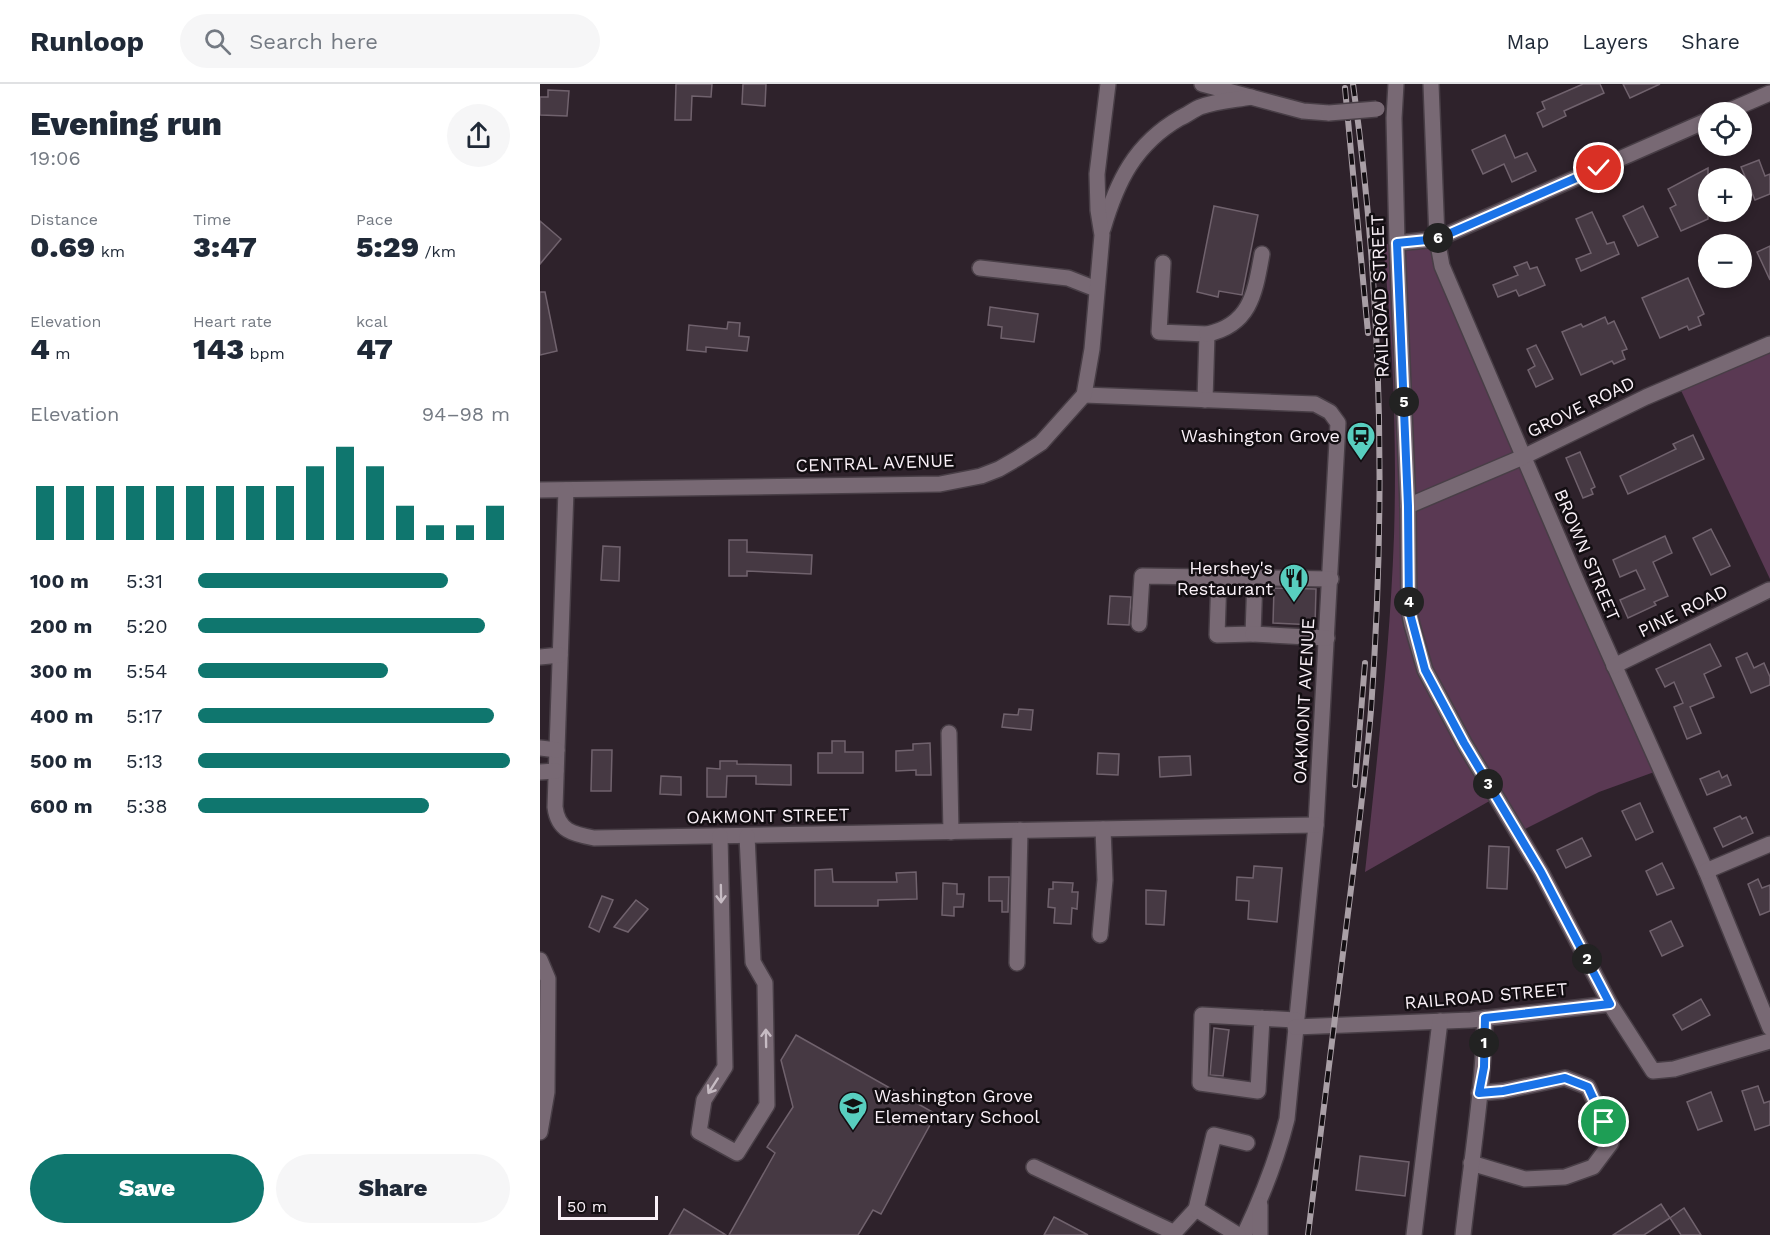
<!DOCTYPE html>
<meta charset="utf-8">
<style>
:root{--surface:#fff;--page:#f6f6f7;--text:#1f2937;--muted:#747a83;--line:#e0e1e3;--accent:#0f766e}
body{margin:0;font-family:"Work Sans",sans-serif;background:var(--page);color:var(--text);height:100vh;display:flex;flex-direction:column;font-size:22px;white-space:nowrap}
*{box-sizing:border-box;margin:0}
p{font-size:20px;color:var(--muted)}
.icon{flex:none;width:33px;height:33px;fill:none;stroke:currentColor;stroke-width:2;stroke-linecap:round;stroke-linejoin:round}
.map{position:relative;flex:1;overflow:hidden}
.drawer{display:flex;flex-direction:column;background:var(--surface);width:540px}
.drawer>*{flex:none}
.tools{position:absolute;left:1158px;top:18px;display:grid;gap:12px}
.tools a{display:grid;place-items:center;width:54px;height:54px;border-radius:50%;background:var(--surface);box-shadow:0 3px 9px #0003;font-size:30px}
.scale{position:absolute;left:18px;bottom:15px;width:100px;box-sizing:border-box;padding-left:6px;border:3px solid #faf1f8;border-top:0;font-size:16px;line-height:21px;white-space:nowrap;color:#faf1f8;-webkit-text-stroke:4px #130e12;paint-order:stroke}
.pin{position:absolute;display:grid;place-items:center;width:51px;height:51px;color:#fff;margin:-26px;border:3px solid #fff;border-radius:50%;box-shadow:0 2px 6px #0007}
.km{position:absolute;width:30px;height:30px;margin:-15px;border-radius:50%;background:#222;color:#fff;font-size:16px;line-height:30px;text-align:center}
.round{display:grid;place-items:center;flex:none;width:63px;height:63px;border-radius:32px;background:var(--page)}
.headline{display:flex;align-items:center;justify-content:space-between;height:102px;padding:0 30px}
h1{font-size:33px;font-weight:800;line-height:45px}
.figures{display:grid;grid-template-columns:repeat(3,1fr);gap:9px;height:102px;padding:6px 30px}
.figures div{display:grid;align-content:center}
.figures b{font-size:30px;font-weight:800}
.figures small{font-size:16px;font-weight:400}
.figures p{font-size:16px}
.chart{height:168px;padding:12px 30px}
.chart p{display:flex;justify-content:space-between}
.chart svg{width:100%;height:108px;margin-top:6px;stroke:var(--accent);stroke-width:6}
.button{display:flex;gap:12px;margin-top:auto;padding:12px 30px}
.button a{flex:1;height:69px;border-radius:36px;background:var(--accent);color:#fff;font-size:24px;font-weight:800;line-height:69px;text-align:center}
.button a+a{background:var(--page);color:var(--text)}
ul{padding:0 30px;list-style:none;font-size:20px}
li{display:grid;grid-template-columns:96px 72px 1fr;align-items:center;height:45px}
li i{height:15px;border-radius:8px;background:var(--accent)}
header{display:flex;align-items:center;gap:36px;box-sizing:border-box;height:84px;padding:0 30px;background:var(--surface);border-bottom:2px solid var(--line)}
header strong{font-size:28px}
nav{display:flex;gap:33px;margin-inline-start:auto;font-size:21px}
.search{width:420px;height:54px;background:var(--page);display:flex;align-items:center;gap:15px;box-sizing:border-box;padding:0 21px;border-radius:33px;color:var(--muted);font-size:22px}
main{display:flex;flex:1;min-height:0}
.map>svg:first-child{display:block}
</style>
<header>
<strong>Runloop</strong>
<div class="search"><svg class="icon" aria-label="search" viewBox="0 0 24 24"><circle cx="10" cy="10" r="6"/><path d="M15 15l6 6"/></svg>Search here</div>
<nav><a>Map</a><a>Layers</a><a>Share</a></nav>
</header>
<main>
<section class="drawer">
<div class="headline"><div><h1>Evening run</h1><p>19:06</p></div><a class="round"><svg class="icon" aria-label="share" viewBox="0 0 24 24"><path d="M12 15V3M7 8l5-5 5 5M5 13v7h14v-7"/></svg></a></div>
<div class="figures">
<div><p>Distance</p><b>0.69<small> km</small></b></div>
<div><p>Time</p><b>3:47</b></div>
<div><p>Pace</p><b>5:29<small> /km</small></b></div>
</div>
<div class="figures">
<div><p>Elevation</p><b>4<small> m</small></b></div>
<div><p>Heart rate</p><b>143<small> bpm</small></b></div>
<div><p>kcal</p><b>47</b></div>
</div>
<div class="chart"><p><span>Elevation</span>94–98 m</p>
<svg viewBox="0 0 160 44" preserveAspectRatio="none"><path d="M5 44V22M15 44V22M25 44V22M35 44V22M45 44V22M55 44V22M65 44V22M75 44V22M85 44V22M95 44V14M105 44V6M115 44V14M125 44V30M135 44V38M145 44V38M155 44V30"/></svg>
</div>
<ul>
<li><b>100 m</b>5:31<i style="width:80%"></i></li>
<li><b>200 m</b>5:20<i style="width:92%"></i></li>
<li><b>300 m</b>5:54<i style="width:61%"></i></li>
<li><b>400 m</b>5:17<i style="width:95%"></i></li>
<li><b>500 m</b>5:13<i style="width:100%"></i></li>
<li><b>600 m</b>5:38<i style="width:74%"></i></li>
</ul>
<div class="button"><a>Save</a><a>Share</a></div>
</section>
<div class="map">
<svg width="1230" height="1151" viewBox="0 0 1230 1151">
<rect width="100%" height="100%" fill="#2e222b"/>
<!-- green -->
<g fill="#5a3953">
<path d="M843,160L891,161L1117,687L1059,708L983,746L960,711L825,788C837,676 850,564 854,452C857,355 853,256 843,160Z"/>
<path d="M1230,261V495L1138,300Z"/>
</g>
<!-- building -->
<g fill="#463943" stroke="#70626d" stroke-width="1.5">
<path d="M136,0H172L171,13L152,12L151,36H135Z"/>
<path d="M203,0H226L225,22L202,20Z"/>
<path d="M1043,0H1060L1064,9L1024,27L1026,32L1003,43L997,29L1005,25L1002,18Z"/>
<path d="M1083,0H1120L1090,14Z"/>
<path d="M8,6L29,7L27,32L0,31V13H8Z"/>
<path d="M965,51L975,74L987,69L996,87L972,98L964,80L943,90L932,66Z"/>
<path d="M1219,76L1225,92L1230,90V110L1215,116L1201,83Z"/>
<path d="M1168,84V135L1141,147L1130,124L1136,121L1128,105Z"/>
<path d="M674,122L718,131L702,211L679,207L678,213L657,208Z"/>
<path d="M1103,122L1118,153L1098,162L1083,132Z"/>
<path d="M1052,128L1067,160L1074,158L1079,170L1041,187L1036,175L1051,169L1036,135Z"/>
<path d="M0,137L21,155L0,180Z"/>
<path d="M1230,162V196L1217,168Z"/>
<path d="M987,178L990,185L997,183L1005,201L979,212L976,206L958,213L953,201L978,191L974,183Z"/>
<path d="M1148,194L1164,230L1158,233L1161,241L1149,246L1147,242L1120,254L1102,214Z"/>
<path d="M0,208H5L17,267L0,271Z"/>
<path d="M450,223L498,230L494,258L461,254L462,243L448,241Z"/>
<path d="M1065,233L1068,240L1074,237L1087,265L1082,267L1085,275L1074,280L1072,277L1041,291L1022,248L1041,240L1043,243Z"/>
<path d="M188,238L200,239L199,252L209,253L207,267L166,263V268L147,266L149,241L187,245Z"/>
<path d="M996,261L1013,295L996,303L988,286L995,282L987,265Z"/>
<path d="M1153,351L1164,375L1088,410L1080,392L1136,365L1133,360Z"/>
<path d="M1040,368L1055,403L1051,405L1053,410L1043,414L1026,374Z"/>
<path d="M1171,445L1190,482L1171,491L1153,454Z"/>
<path d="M1125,452L1132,469L1113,478L1128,512L1114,518L1116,521L1088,534L1080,516L1105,505L1096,486L1080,493L1073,476Z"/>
<path d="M189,456H207V468L272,471L271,490L207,487V492H189Z"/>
<path d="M63,462L80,463L79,497L61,496Z"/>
<path d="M734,504L776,505L775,541L733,539Z"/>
<path d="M570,512L591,513L589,541L568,540Z"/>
<path d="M1170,560L1181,582L1164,590L1174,613L1150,623L1161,649L1147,655L1134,623L1143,619L1134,598L1125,603L1116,585Z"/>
<path d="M1207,569L1214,584L1224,579L1230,593V601L1211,609L1196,574Z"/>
<path d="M479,625L493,626L491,646L462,643L464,630L478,631Z"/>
<path d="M292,657H305V668H323V689H278V669H292Z"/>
<path d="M390,659L391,691H376V686L356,687V667L373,666V660Z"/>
<path d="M52,666H72L71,707H51Z"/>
<path d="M558,669L579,670L578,691L557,690Z"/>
<path d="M650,672L651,691L620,693L619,673Z"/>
<path d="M180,677H197V680L251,681V701L216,700V692H187L186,713H167V684L180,685Z"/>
<path d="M1179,687L1182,694L1187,691L1191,701L1167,711L1160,695Z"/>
<path d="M121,692L141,693V711L120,710Z"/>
<path d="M1100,719L1113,748L1096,756L1082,727Z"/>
<path d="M1200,732L1202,735L1206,733L1213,749L1183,763L1174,744Z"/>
<path d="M1042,754L1051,772L1026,784L1017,766Z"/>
<path d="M949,762L969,763L967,805L947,804Z"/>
<path d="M1122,779L1134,804L1117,811L1106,787Z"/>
<path d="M714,782L742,784L737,838L708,835L709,817L696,816L697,793L713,794Z"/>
<path d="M292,785L293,798H357L356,789L376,788L377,815L338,816V822H275V786Z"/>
<path d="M449,793H469L468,828H462V817H449Z"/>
<path d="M1218,795L1222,804L1230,801V827L1220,831L1208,800Z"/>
<path d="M513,798L533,799L532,808H538L537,825L532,824L531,840L514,839L515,824L508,823L509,805H513Z"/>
<path d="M403,799L417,800V810H424L423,823H414V832L402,831Z"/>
<path d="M606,806L626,807L624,841L606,840Z"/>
<path d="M62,812L73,816L59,848L49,843Z"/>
<path d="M96,816L108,825L88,848L74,843Z"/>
<path d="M1131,837L1143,862L1122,872L1110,847Z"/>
<path d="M1161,915L1170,931L1142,946L1133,931Z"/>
<path d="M674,944L689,946L683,992L670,991Z"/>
<path d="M256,951L396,1030L341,1130L333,1126L318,1151H189L235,1069L227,1063L253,1023L241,976Z"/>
<path d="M1218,1002L1224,1019L1230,1017V1041L1215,1046L1202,1007Z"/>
<path d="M1171,1008L1182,1037L1158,1046L1147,1018Z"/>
<path d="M820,1072L869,1078L865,1112L816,1106Z"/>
<path d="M1121,1120L1130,1134L1104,1151H1073Z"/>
<path d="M1144,1124L1161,1151H1141L1130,1134Z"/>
<path d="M144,1125L186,1151H129Z"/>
<path d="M514,1133L548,1151H504Z"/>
</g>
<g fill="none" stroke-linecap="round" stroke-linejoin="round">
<!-- minor casing -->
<g stroke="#483e46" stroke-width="18">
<g id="minor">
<path d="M662,0L763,27L789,29"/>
<path d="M856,0L854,34L857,159L868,422L869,526L872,541L885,586L924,659L1001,788L1070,920L1113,987L1134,985L1230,957"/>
<path d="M891,0L897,155L902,182L1038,500L1166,787L1230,944"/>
<path d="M1186,28L1230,9"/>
<path d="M563,145C577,97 595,60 640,34C647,31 653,26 660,23C676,17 694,16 711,13"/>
<path d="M857,159L897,155L1168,36"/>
<path d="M623,179L619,248L667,250L665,316"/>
<path d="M440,184L528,194L556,205"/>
<path d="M667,250C711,241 715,208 722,170"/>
<path d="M544,311L775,320L790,328L798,339L776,741L747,1035C737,1075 722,1113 704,1151"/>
<path d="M0,406L400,400L441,392L459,385L478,374L501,359L544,311L552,265L562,151L558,126L557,90L568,0"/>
<path d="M26,406L15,723C18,747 33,750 54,754L776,741"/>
<path d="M868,422L983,373L1106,313L1230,260"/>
<path d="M679,493L677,551L713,550L715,493"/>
<path d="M599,540L602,492L791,495"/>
<path d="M713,550L787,554"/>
<path d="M0,573L20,571"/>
<path d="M1074,582L1229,506"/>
<path d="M409,649L411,748"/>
<path d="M0,664L17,666"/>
<path d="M0,688L16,687"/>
<path d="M180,752L185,983L164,1016L159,1048L197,1069L227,1021L225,899L213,878L207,752"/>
<path d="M1166,787L1230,760"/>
<path d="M560,851L565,796L563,745"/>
<path d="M0,876L8,895L7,1008L0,1048"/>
<path d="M477,879L480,746"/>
<path d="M722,934L718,1007L660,999L662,931L756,936"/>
<path d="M755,943L931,936L1070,920"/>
<path d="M931,1079L985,1095L1025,1093L1053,1083L1071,1059L1064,1038L1048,1003L1025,994L963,1007L939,1009"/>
<path d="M494,1083L633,1148"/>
<path d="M720,1121V1151"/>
<path d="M632,1151L656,1125"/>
<path d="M698,1151L656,1125L674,1051L707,1059"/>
<path d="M874,1151L900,937"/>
<path d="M923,1151C931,1079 943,1007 945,934"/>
</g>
</g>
<!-- minor -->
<use href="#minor" stroke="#786974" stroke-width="15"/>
<!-- rail casing -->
<g stroke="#a99fa6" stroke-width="6">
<g id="rail">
<path d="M805,4L828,249"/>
<path d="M815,701L825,579"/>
<path d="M768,1151C781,1049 793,947 806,845C815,772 825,699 831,626C846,417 842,207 813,0"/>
</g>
</g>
<!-- rail -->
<use href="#rail" stroke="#130e12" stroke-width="4" stroke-dasharray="11" stroke-linecap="butt"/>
<!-- minor-bridge casing -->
<g stroke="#483e46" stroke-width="18" stroke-linecap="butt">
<path id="minor-bridge" d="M789,29L837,25"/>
</g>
<!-- minor-bridge -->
<use href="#minor-bridge" stroke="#786974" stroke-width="15"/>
</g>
<!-- one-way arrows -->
<defs><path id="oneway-shaft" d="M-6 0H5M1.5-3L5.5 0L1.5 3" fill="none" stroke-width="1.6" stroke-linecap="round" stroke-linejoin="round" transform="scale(1.5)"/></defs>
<g stroke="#c6bbc3">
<use href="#oneway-shaft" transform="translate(181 810) rotate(89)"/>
<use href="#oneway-shaft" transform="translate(226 954) rotate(-91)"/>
<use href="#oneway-shaft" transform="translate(173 1002) rotate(123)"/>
</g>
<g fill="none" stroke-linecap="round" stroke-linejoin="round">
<!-- route casing -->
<g stroke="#fff" stroke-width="12">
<path id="route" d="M1059,84L897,155L857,159L868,422L869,526L885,586L924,659L1001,788L1070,920L945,934L944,983L939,1009L963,1007L1025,994L1048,1003L1064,1038"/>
</g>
<!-- route -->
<use href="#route" stroke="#1a73e8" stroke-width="8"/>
</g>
<!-- icons -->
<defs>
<g id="station-pin" transform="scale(1.5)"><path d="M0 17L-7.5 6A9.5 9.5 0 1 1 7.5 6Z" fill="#58cebf" stroke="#130e12"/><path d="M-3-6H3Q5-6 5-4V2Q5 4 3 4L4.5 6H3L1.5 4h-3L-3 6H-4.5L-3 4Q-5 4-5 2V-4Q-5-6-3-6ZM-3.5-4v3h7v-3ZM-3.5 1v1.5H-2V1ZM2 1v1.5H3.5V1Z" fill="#111"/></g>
<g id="restaurant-pin" transform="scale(1.5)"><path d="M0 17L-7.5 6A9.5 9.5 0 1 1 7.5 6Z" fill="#58cebf" stroke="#130e12"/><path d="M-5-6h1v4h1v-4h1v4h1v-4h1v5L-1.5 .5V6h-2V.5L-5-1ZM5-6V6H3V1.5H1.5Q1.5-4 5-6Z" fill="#111"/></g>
<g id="school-pin" transform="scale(1.5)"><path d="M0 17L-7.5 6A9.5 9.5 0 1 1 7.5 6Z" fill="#58cebf" stroke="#130e12"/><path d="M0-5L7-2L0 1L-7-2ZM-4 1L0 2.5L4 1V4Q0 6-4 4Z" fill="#111"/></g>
</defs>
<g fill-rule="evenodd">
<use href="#station-pin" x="821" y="352"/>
<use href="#restaurant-pin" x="754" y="494"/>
<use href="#school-pin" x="313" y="1022"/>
</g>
<g text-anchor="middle" stroke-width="5" stroke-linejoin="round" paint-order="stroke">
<!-- street labels -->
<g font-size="18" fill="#faf1f8" stroke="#130e12">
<text transform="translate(840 212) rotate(-92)" y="6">RAILROAD STREET</text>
<text transform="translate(1041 323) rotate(-26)" y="6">GROVE ROAD</text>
<text transform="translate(335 379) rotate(-2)" y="6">CENTRAL AVENUE</text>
<text transform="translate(1047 471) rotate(67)" y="6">BROWN STREET</text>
<text transform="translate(1143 527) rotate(-26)" y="6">PINE ROAD</text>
<text transform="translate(764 617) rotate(-87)" y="6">OAKMONT AVENUE</text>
<text transform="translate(228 732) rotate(-1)" y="6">OAKMONT STREET</text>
<text transform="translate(946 912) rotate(-5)" y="6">RAILROAD STREET</text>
</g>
<!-- poi labels -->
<g font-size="18" fill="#faf1f8" stroke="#130e12" text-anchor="end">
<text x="800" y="358">Washington Grove</text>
<text x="733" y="490">Hershey's<tspan x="733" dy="21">Restaurant</tspan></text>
<text x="334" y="1018" text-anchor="start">Washington Grove<tspan x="334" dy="21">Elementary School</tspan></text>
</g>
</g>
</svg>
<div class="tools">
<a><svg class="icon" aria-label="locate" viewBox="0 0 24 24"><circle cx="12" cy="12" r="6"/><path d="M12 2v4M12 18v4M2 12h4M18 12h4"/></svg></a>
<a>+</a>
<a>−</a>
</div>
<div class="scale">50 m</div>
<div class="pin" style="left:1064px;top:1038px;background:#1e9e55"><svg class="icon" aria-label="arrive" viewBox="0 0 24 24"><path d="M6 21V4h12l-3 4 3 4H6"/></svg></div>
<div class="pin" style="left:1059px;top:84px;background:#d93025"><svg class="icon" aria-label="check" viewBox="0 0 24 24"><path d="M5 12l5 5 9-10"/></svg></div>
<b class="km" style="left:944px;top:959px">1</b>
<b class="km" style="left:1047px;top:875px">2</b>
<b class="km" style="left:948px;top:700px">3</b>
<b class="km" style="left:869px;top:518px">4</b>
<b class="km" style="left:864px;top:318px">5</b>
<b class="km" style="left:898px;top:154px">6</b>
</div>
</main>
